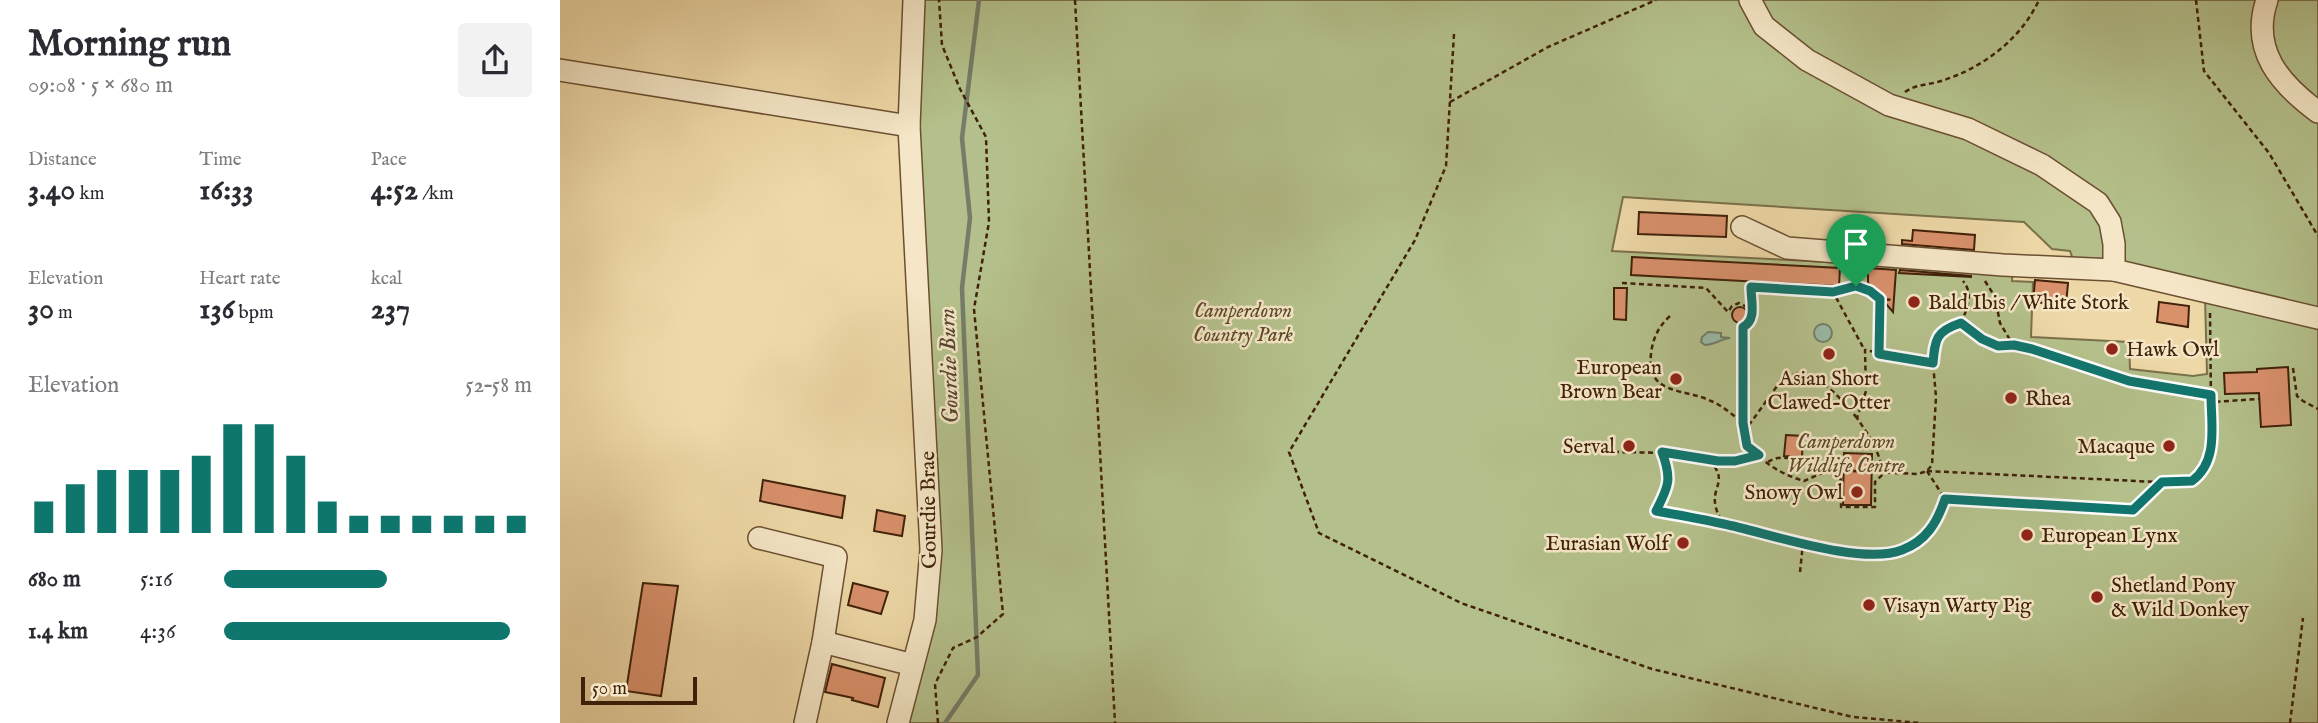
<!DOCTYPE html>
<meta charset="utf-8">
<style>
:root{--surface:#fff;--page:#f2f2f3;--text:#2b2b33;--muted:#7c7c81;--accent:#0f766e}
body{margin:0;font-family:"IM FELL English",serif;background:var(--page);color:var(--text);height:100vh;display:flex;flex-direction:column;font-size:26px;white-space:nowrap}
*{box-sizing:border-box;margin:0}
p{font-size:23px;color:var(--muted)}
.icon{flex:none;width:38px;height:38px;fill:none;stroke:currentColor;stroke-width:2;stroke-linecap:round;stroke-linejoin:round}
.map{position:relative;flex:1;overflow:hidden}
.drawer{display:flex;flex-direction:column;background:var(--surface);width:560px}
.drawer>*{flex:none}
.scale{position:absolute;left:21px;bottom:18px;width:116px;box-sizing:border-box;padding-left:7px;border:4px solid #402109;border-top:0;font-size:19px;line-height:24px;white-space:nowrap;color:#402109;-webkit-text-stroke:5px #f4e6c6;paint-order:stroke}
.pin{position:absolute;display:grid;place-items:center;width:60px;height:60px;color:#fff;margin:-72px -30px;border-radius:50% 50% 50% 0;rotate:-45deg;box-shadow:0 0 7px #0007}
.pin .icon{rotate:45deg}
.round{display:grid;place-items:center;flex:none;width:74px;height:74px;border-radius:7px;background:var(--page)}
.headline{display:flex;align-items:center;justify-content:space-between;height:119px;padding:0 28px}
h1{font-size:38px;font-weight:700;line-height:52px}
.figures{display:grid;grid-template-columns:repeat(3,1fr);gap:10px;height:119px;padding:7px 28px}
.figures div{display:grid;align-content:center}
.figures b{font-size:30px;font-weight:700}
.figures small{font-size:19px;font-weight:400}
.figures p{font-size:19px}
.chart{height:196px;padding:14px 28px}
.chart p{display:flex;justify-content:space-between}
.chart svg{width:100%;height:126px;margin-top:7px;stroke:var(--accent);stroke-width:6}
ul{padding:0 28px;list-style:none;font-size:23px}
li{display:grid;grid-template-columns:112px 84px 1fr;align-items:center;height:52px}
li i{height:18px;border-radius:9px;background:var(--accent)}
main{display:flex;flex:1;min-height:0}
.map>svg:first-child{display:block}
</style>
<main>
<section class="drawer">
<div class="headline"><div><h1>Morning run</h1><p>09:08 · 5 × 680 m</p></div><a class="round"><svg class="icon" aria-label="share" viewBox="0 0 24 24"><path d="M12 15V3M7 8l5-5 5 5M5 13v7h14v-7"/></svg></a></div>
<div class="figures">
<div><p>Distance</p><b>3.40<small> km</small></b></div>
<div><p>Time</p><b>16:33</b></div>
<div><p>Pace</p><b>4:52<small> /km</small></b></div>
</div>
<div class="figures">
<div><p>Elevation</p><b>30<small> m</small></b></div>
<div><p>Heart rate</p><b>136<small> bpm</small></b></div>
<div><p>kcal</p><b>237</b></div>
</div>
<div class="chart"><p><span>Elevation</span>52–58 m</p>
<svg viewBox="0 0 160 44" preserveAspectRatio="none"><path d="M5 44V33M15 44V27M25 44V22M35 44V22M45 44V22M55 44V17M65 44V6M75 44V6M85 44V17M95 44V33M105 44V38M115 44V38M125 44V38M135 44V38M145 44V38M155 44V38"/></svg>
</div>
<ul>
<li><b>680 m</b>5:16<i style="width:53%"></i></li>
<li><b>1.4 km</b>4:36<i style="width:93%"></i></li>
</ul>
</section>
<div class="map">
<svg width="1758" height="723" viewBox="0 0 1758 723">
<rect width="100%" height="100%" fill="#eed8a7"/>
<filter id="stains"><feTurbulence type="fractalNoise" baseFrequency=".00286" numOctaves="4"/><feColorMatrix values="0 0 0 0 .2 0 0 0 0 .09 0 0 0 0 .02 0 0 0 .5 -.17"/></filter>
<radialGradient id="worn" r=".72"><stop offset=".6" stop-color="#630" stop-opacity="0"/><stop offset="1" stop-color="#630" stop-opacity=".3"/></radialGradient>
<!-- green -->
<path fill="#b4c08b" stroke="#7a704a" stroke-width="2" fill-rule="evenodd" d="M354,0H1758V723H338L365,620ZM1063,197L1464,222L1492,249L1510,251L1516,268L1645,298L1647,374L1633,376L1570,369L1569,342L1471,337L1473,282L1452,281L1453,268L1307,264L1052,251Z"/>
<!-- water -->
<g fill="#99baa7" stroke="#757d68" stroke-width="2">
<circle cx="1263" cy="333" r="9"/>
<path d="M1148,332L1161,333V337L1170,338C1161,339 1154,345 1145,345L1141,342L1142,337Z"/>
</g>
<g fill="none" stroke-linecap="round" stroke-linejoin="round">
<!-- stream -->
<path stroke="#757d68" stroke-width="4.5" d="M385,723L418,675L402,288L410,218L402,138L419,0"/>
</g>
<!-- building -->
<g fill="#d9916c" stroke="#402109" stroke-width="2">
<path d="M1079,212L1167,216L1166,237L1078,234Z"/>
<path d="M1353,230L1415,235L1414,250L1342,244V240L1352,241Z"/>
<path d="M1072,257L1280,268L1279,286L1071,275Z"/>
<path d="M1308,268L1336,270L1333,312L1308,283Z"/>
<path d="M1340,270L1411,276V277L1339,273Z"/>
<path d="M1475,280L1508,283L1506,305L1473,302Z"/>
<path d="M1054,288H1067L1066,320L1054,319Z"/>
<path d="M1599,302L1629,306L1628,327L1597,322Z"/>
<circle cx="1180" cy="315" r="8"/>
<path d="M1728,367L1731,425L1701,427L1699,393L1665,394L1664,373L1697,372V369Z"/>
<path d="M1226,435L1243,436L1242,457L1224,456Z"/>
<path d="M1284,453L1312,454L1311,505H1283Z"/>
<path d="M203,480L285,496L282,518L200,501Z"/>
<path d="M317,510L345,516L342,536L314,531Z"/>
<path d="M83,583L118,586L101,696L66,691Z"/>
<path d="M293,583L328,592L321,614L288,605Z"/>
<path d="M272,664L325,678L318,707L292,700L293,698L265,692Z"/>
</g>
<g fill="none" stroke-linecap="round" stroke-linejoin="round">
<!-- minor casing -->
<g stroke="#6c4f30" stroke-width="24">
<g id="minor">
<path d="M1190,0L1204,26L1247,60L1329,105L1408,129L1482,165L1538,203L1550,222L1554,244V270L1758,318"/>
<path d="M1707,0C1690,50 1720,84 1758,112"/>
<path d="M0,70L349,126"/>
<path d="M1182,227L1227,248L1443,265L1554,270"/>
<path d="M199,538L276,557L263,642L353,665"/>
<path d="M245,723L263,642"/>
<path d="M338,723L365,620L371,550L349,126L354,0"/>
</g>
</g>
<!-- path -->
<g stroke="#402109" stroke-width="2.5" stroke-dasharray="5 3.5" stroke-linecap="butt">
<path d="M515,0L555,723"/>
<path d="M1636,0L1644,71L1709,153L1758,236"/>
<path d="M894,34L886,166L855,240L729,452L759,533L901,603L1092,669L1293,717L1360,723"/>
<path d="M1345,92C1356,84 1369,85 1381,81C1423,68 1461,39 1479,0"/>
<path d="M890,102L988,47L1096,0"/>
<path d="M1425,281L1435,297L1440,323L1453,345"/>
<path d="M1062,283L1146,288L1168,312L1172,306L1179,303L1191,309V321L1183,327L1184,432"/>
<path d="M1296,286L1310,291L1320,299"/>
<path d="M1273,292L1296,286L1294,270"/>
<path d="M1437,308L1443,300"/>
<path d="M1191,309V287L1273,292L1304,349"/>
<path d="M1650,313L1651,402L1699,399"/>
<path d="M1110,316C1098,327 1093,338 1091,354C1086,396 1125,388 1151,401C1163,406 1173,415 1183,423"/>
<path d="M1401,323C1407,309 1414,294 1403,281"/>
<path d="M1319,353L1320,299L1334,300"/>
<path d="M1733,368L1737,396L1743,401L1758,409"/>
<path d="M1297,418C1280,398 1264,377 1237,373L1220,382L1184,432C1190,457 1220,474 1244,481L1269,470L1358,474L1367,471L1372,465L1376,397L1373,363"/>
<path d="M1054,452L1114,453L1158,461H1175L1199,455"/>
<path d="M1102,452C1112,479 1109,486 1096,511L1163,524"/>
<path d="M1149,460C1170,482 1150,486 1156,508C1157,513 1161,519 1163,524C1215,536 1316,573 1361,540C1374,531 1380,514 1385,499"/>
<path d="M1208,462C1225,451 1248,463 1262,473"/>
<path d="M1275,471L1281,480V507H1315V482L1325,472L1313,442L1297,418L1306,391L1305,350L1373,363C1375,338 1376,331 1401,323L1422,339L1438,346L1454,345L1472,349L1569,381L1651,395"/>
<path d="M1367,471L1618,483C1660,476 1652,435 1651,402"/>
<path d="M1367,471L1385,499L1573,510L1602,482"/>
<path d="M1240,572L1243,543"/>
<path d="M378,723L375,684L393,648L417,637L443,614L414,309L429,222L426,137L400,89L382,45L379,0"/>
<path d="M1730,723L1743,618"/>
</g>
<!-- minor -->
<use href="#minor" stroke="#f4e6c6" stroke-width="21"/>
</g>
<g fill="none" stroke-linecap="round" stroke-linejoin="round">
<!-- route casing -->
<g stroke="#fff" stroke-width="14">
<path id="route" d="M1296,286L1310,291L1320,299L1319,354L1373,363C1375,339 1376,331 1401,323L1422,339L1438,346L1454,345L1472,349L1569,381L1651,395C1651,425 1659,461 1632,481L1602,482L1573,510L1385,499C1377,523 1366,541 1342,550C1301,566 1208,533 1164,524C1142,519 1119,515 1096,511C1109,486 1112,479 1102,452L1158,461H1175L1199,455L1187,446L1183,423V327C1197,320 1191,302 1191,287L1273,292Z"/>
</g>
<!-- route -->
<use href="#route" stroke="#0f766e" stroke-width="9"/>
</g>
<!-- markers -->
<g fill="#8f2418" stroke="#f4e6c6" stroke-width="2.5">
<circle cx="1354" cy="302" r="7"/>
<circle cx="1552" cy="349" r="7"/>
<circle cx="1269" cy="354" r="7"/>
<circle cx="1116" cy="379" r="7"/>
<circle cx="1451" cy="398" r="7"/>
<circle cx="1069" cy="446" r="7"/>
<circle cx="1609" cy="446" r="7"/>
<circle cx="1297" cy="492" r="7"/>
<circle cx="1467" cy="535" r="7"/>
<circle cx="1123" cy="543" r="7"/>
<circle cx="1537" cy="597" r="7"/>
<circle cx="1309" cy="605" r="7"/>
</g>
<g text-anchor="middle" stroke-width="5" stroke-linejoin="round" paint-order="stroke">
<!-- poi labels -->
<g font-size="21" fill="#402109" stroke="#f4e6c6" text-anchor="start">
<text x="1368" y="309">Bald Ibis / White Stork</text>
<text x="1566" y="356">Hawk Owl</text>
<text x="1102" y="374" text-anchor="end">European<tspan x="1102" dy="24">Brown Bear</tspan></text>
<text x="1269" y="385" text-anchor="middle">Asian Short<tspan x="1269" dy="24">Clawed-Otter</tspan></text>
<text x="1465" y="405">Rhea</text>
<text x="1055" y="453" text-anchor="end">Serval</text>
<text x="1595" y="453" text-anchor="end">Macaque</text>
<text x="1283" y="499" text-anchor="end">Snowy Owl</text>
<text x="1481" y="542">European Lynx</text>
<text x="1109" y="550" text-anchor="end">Eurasian Wolf</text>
<text x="1551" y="592">Shetland Pony<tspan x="1551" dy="24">&amp; Wild Donkey</tspan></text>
<text x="1323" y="612">Visayn Warty Pig</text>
</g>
<!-- park labels -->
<g font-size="21" font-style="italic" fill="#5d492a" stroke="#f4e6c6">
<text x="683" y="317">Camperdown<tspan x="683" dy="24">Country Park</tspan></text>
<text x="1286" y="448">Camperdown<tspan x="1286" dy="24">Wildlife Centre</tspan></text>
</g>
<!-- street labels -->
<g font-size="21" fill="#402109" stroke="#f4e6c6">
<text transform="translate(368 510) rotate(-91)" y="7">Gourdie Brae</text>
</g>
<!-- water labels -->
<g font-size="23" font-style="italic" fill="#564730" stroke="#f4e6c6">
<text transform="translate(388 366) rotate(-92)" y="8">Gourdie Burn</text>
</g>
</g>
<rect width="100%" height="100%" filter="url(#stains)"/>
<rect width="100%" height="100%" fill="url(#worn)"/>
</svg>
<div class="scale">50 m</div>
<div class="pin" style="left:1296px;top:286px;background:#1e9e55"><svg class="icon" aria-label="arrive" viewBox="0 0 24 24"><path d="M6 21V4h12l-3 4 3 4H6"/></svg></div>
</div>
</main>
